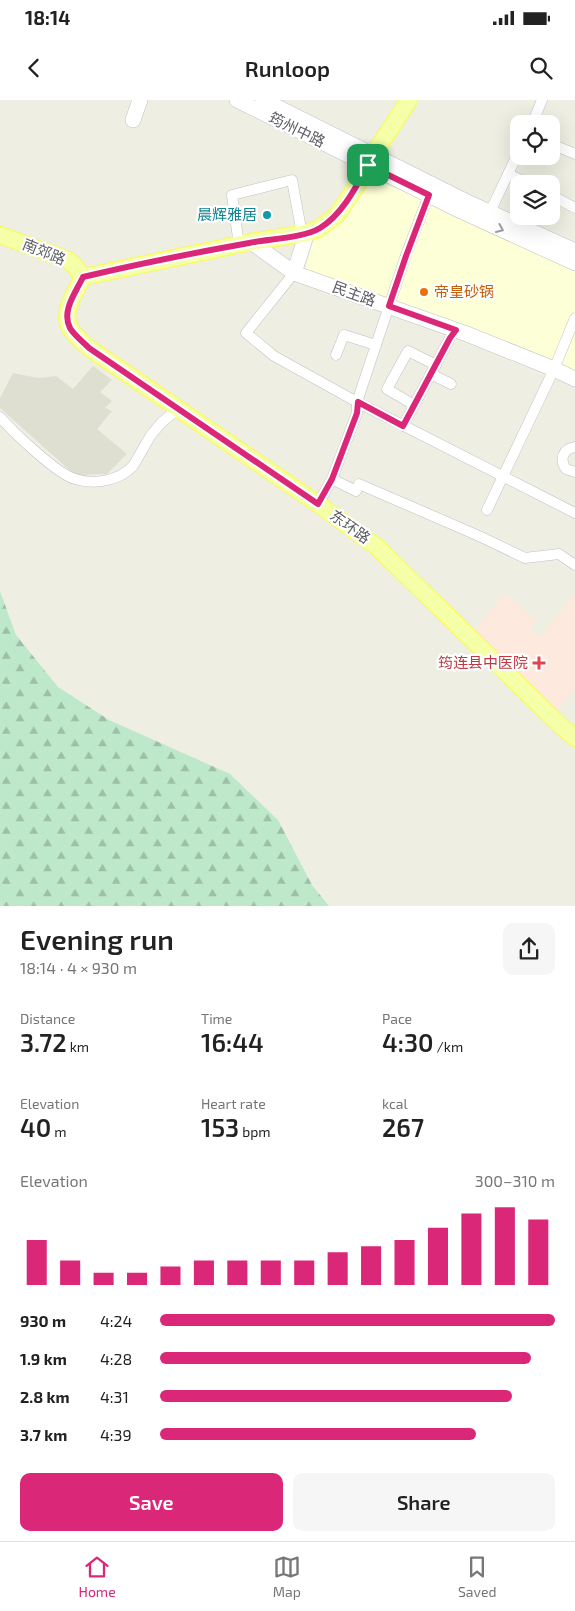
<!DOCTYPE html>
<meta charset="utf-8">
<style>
:root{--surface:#fff;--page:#f6f6f6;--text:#222;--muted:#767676;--line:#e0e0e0;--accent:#db2777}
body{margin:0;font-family:"Exo 2","Noto Sans SC",sans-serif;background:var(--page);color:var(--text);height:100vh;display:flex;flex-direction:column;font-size:19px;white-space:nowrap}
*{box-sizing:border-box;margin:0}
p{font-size:16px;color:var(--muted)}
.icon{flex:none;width:28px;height:28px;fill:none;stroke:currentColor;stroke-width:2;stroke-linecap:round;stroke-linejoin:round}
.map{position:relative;height:806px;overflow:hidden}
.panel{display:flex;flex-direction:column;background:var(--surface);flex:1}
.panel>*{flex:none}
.controls{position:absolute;left:510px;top:15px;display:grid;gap:10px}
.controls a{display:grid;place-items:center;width:50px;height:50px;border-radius:10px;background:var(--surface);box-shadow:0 5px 20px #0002;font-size:25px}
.pin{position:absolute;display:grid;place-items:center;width:42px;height:42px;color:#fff;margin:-21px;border-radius:10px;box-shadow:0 2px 8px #0006}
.round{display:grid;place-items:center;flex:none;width:52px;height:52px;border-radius:10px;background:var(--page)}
.overview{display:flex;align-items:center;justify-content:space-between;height:85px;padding:0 20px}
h1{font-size:28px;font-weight:600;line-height:38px}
.metrics{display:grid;grid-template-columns:repeat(3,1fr);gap:8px;height:85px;padding:5px 20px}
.metrics div{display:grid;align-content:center}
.metrics b{font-size:25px;font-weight:600}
.metrics small{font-size:14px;font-weight:400}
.metrics p{font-size:14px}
.chart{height:140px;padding:10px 20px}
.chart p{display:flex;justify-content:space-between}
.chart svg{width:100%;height:90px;margin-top:5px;stroke:var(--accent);stroke-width:6}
.cta{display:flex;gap:10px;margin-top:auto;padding:10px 20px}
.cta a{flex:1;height:58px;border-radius:10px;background:var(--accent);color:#fff;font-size:20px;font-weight:600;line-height:58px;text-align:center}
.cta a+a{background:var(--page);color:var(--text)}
ul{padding:0 20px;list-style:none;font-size:16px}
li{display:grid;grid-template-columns:80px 60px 1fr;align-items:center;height:38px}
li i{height:12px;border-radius:6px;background:var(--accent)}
.status{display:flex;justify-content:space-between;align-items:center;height:35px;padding:0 25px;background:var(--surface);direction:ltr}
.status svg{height:14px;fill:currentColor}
header{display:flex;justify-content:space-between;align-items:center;height:65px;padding:0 20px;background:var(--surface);font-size:22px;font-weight:600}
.dock{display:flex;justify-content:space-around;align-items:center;height:70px;border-top:1px solid var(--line);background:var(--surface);font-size:14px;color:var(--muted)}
.dock a{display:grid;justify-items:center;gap:2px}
.dock .on{color:var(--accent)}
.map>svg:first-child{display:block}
</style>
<div class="status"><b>18:14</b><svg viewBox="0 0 49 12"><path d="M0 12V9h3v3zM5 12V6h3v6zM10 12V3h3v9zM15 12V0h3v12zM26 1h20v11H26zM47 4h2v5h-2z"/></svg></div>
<header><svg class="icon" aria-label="back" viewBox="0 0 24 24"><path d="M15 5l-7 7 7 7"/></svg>Runloop<svg class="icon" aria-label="search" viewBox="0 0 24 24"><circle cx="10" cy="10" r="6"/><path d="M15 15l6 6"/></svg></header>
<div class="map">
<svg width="575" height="806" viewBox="0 0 575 806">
<defs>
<pattern id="forest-firs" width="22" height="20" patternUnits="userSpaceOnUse" patternTransform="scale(1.25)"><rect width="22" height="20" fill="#bde8c9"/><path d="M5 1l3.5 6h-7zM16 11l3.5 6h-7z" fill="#9dbfa7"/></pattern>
</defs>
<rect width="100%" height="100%" fill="#eeefe2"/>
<!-- commercial -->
<path fill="#fdffd7" d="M372,78L575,166V276L305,169L313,141L337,124L353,105Z"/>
<!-- education -->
<path fill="#dedfd1" d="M93,266L112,280L100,292L112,301L105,308L112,311L97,329L127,354L107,374L75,375L0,308V298L13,273L38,278L56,276L73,289Z"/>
<!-- medical -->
<path fill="#fde9dd" d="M505,493L537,521L530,529L540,537L575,493V590L556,612L472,533Z"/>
<!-- forest -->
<path fill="url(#forest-firs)" d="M0,491L16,535L58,587L109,620L230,674L278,720L312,785L329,806H0Z"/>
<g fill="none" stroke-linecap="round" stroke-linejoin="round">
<!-- street casing -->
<g stroke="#bfc0c7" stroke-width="11">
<g id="street">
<path d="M532,24L542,0"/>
<path d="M551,44L575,54"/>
<path d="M508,74L530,84"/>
<path d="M551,95L575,108"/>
<path d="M490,112L519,51"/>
<path d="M239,145L232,95L292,80L301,129L307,133"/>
<path d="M294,173L246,233L274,256L357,302L575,413"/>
<path d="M336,255L344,235L376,245"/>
<path d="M431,274L451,284"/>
<path d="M414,305L387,289L408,251L436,265"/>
<path d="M0,317C13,332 57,374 75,379C94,385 119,381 133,366L151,335L162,322L178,309"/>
<path d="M403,326L450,238L456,230"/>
<path d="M575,347C563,349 559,359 566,369L575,372"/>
<path d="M332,379L356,391L359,384L479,436L525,458L559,454L575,465"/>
<path d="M318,404L332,379L357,313V302L406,155L429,95"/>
<path d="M487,410L554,269L575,218"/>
</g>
</g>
<!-- secondary casing -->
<g stroke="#bfc0c9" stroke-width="16">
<g id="secondary">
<path d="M237,0L461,111L575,163"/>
<path d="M263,0L465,101L575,151"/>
<path d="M133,20L140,0"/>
<path d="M251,142L294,173L467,234L554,269L575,279"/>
<path d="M294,173L307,133"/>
</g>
</g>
<!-- primary casing -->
<g stroke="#fbfb4e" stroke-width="18">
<g id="primary">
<path d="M0,135L68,160L74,165L83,177"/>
<path d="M83,177C76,192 61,211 70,228C74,235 83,242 89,248L318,404L377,447L561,626L575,638"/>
<path d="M83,177L251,142L307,133L318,129L337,115L358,84L370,60L409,0"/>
</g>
</g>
<!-- street -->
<use href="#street" stroke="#fff" stroke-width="10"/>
<!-- secondary -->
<use href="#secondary" stroke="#fff" stroke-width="15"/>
<!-- primary -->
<use href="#primary" stroke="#f5ffa7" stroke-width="16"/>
</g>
<!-- one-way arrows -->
<defs><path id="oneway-chevron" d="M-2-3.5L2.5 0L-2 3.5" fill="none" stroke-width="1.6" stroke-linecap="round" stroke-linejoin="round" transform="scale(1.25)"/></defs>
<use stroke="#9d9da2" href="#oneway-chevron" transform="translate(500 129) rotate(24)"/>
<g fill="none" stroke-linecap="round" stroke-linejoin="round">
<!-- route casing -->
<g stroke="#fff" stroke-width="10">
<path id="route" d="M368,65L429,95L406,156L389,206L456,230L450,238L403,326L358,302L357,313L332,379L318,404L89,248C83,242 74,235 70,228C61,211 76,192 83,177C138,164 193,153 249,143C268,139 304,138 320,128C342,115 356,87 368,65Z"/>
</g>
<!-- route -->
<use href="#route" stroke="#db2777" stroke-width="6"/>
</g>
<!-- markers -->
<circle fill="#0f9aa8" stroke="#fff" stroke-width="2" cx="267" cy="115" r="5"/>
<circle fill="#e8710a" stroke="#fff" stroke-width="2" cx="424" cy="192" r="5"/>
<path fill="#e0444e" stroke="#fff" stroke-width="2" d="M536.5 555.5h5v5h5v5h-5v5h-5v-5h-5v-5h5z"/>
<g text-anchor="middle" stroke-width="4.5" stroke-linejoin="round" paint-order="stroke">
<!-- street labels -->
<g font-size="15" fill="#5b5c64" stroke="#fff">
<text transform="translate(297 30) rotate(26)" y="5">筠州中路</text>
<text transform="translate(44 152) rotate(22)" y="5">南郊路</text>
<text transform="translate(354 194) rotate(20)" y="5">民主路</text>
<text transform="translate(350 427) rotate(36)" y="5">东环路</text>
</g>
<!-- culture labels -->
<g font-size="15" fill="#0d838f" stroke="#fff" text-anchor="end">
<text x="257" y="120">晨辉雅居</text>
</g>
<!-- food labels -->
<g font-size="15" fill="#c56008" stroke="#fff" text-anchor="start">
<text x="434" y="197">帝皇砂锅</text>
</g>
<!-- health labels -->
<g font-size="15" fill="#be3a42" stroke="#fff" text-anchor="end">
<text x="528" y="568">筠连县中医院</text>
</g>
</g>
</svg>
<div class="controls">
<a><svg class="icon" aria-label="locate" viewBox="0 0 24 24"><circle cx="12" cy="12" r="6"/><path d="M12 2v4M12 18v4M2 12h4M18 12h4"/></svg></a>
<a><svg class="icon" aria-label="layers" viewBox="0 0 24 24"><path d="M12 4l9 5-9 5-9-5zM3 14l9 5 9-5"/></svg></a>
</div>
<div class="pin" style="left:368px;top:65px;background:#1e9e55"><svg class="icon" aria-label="arrive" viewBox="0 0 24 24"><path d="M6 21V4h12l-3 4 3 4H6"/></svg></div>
</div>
<section class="panel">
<div class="overview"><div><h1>Evening run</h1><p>18:14 · 4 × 930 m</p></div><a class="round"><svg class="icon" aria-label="share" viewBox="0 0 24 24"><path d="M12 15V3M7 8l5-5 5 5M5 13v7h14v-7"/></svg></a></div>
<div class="metrics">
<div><p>Distance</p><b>3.72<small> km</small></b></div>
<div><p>Time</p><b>16:44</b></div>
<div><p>Pace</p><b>4:30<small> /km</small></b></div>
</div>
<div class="metrics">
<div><p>Elevation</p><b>40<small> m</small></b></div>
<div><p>Heart rate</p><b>153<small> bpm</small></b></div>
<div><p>kcal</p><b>267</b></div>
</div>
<div class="chart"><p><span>Elevation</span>300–310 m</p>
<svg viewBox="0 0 160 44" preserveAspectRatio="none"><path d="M5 44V22M15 44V32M25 44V38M35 44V38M45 44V35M55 44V32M65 44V32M75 44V32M85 44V32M95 44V28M105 44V25M115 44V22M125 44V16M135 44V9M145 44V6M155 44V12"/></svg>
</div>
<ul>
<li><b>930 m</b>4:24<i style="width:100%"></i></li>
<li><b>1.9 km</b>4:28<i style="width:94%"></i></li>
<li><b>2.8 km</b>4:31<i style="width:89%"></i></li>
<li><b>3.7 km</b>4:39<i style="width:80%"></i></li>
</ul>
<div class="cta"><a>Save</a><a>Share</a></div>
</section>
<nav class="dock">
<a class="on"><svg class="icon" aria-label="home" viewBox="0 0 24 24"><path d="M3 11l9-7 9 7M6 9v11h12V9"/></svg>Home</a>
<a><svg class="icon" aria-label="map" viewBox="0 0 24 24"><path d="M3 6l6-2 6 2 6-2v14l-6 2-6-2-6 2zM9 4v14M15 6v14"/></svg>Map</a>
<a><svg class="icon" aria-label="saved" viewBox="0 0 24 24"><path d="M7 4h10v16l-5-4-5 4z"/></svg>Saved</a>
</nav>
